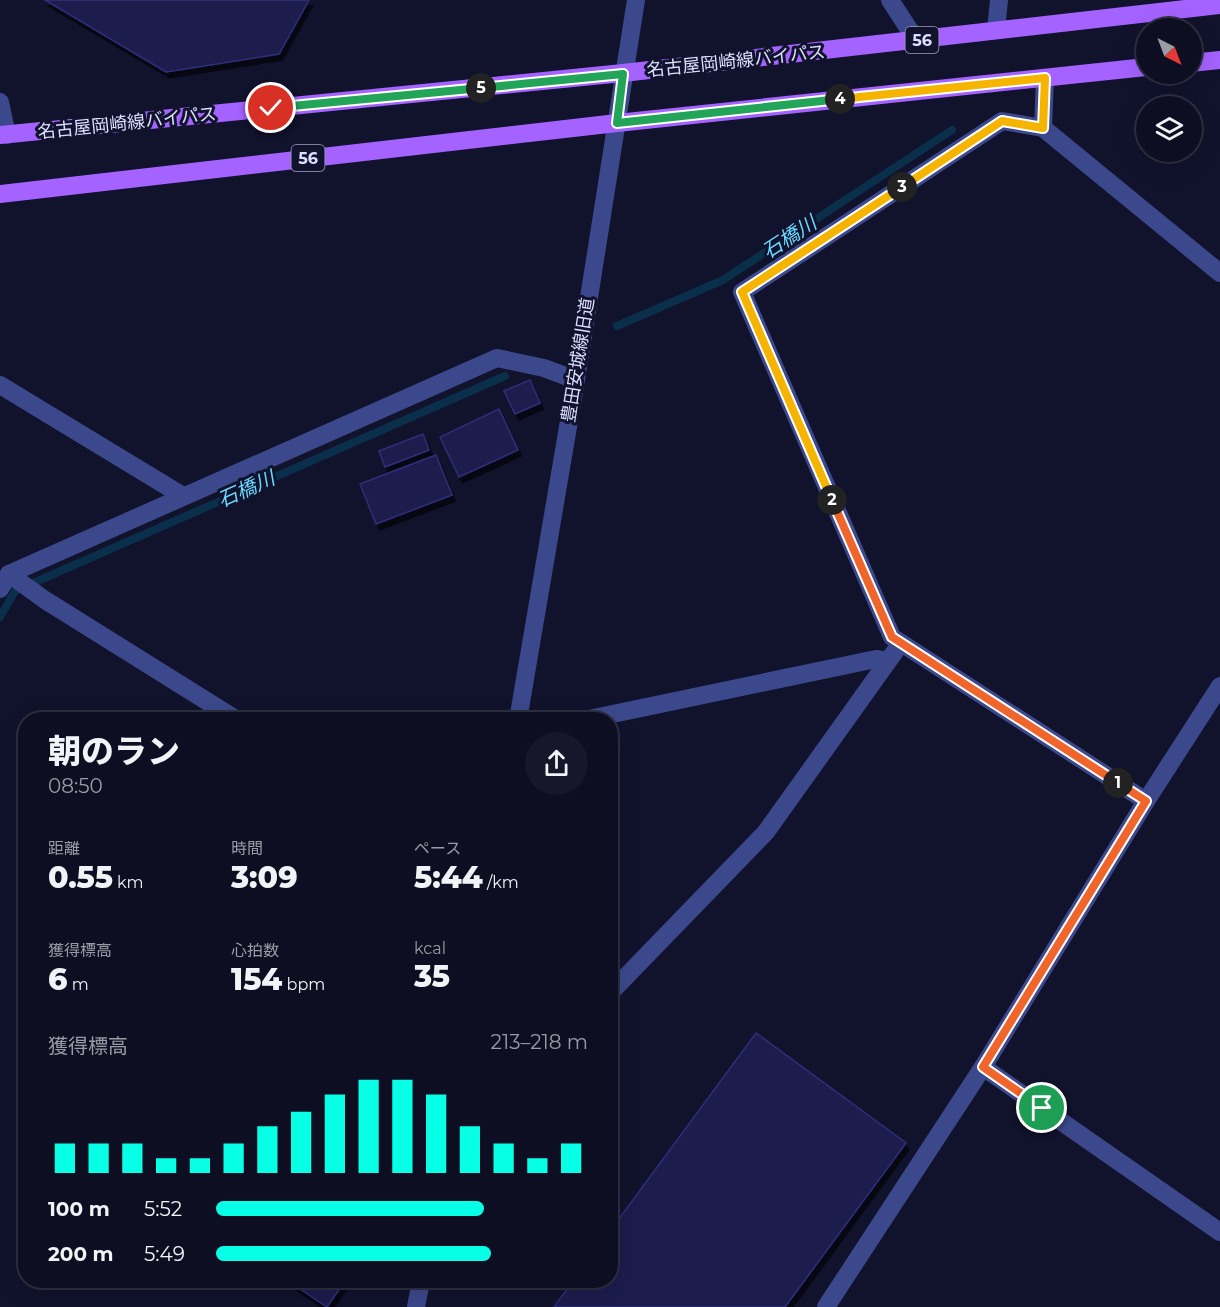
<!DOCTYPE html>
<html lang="ja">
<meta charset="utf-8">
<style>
:root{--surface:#0d0e21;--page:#16172a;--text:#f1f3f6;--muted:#9a9ca5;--line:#2d2e3f;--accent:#07ffe5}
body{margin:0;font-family:Montserrat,"Noto Sans JP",sans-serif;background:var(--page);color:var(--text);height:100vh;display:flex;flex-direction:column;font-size:22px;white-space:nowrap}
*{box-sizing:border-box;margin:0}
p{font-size:20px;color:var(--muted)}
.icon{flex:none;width:33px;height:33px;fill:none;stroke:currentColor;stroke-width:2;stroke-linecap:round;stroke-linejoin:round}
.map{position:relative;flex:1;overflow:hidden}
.panel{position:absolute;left:18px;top:712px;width:600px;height:576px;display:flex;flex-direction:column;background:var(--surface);border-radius:24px;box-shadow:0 6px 24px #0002,0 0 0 2px var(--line)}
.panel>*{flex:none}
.needle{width:39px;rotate:138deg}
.buttons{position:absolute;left:1136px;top:18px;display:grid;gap:12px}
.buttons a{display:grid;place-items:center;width:66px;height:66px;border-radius:50%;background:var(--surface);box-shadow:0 6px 24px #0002,0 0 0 2px var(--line);font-size:30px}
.pin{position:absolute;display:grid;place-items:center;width:51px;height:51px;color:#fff;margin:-26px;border:3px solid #fff;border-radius:50%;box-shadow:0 2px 6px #0007}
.km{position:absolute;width:30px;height:30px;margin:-15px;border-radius:50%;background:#222;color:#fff;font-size:16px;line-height:30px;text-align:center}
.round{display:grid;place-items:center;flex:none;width:63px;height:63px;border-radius:32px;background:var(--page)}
.summary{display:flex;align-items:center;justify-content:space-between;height:102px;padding:0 30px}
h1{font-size:33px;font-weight:800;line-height:45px}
.metrics{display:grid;grid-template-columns:repeat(3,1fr);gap:9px;height:102px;padding:6px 30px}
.metrics div{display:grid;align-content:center}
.metrics b{font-size:30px;font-weight:800}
.metrics small{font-size:16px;font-weight:400}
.metrics p{font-size:16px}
.chart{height:168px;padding:12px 30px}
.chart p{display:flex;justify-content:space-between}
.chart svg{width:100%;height:108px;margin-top:6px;stroke:var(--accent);stroke-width:6}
ul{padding:0 30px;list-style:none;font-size:20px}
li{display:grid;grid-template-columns:96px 72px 1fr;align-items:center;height:45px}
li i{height:15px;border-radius:8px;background:var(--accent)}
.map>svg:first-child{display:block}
</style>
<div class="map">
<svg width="1220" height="1307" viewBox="0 0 1220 1307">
<defs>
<filter id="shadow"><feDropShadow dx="3.5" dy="6" stdDeviation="0" flood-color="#0009"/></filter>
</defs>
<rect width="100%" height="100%" fill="#11122c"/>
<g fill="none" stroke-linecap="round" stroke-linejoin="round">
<!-- stream -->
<g stroke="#0a2f4b" stroke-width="8">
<path d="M617,326L723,280L952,130"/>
<path d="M0,617L15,591L505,376"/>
</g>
</g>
<!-- building -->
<g fill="#1c1c4d" stroke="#2e2e7a" stroke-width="1.5" filter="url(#shadow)">
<path d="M45,0H309L279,54L166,72Z"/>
<path d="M530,380L540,403L515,414L504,391Z"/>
<path d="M499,409L518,450L459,477L440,437Z"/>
<path d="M423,434L429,450L385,467L379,451Z"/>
<path d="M436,455L452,495L376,524L360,484Z"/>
<path d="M756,1033L906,1143L785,1307H554L573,1281H610V1231Z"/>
<path d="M288,1281H345L327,1307Z"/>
</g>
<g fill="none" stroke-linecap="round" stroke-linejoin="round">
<!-- minor -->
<g stroke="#3b488b" stroke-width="18">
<path d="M890,0L916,40"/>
<path d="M996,30L999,0"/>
<path d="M1045,78L1043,128L1220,273"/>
<path d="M0,102L7,135"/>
<path d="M1043,128L1002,121L742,292L892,637L1146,801"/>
<path d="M0,385L183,496"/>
<path d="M9,574L45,600L237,720"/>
<path d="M0,589L9,574L497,358L544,368L576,380"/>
<path d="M518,720L576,380L636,0"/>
<path d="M584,720L876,659L888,661"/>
<path d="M610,993L766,832L901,643"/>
<path d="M983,1067L1220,1232"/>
<path d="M416,1307L421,1281"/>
<path d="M826,1307L983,1067L1146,801L1220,686"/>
</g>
<!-- major -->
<g stroke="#a462ff" stroke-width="18">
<path d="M1191,63L1220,60"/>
<path d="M0,135L623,73L1220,5"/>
<path d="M0,194L617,123L1146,67"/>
</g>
</g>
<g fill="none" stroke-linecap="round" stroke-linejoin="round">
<!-- split-1 casing -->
<g stroke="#fff" stroke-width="12">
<path id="split-1" d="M1042,1108L983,1067L1146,801L1118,783"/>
</g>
<!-- split-2 casing -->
<g stroke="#fff" stroke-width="12">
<path id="split-2" d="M832,500L892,637L1118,783"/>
</g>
<!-- split-3 casing -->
<g stroke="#fff" stroke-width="12">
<path id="split-3" d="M832,500L742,292L902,187"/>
</g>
<!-- split-4 casing -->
<g stroke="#fff" stroke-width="12">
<path id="split-4" d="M840,99L1045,78L1043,128L1002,121L902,187"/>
</g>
<!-- split-5 casing -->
<g stroke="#fff" stroke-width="12">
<path id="split-5" d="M481,88L623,74L617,123L840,99"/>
</g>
<!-- split-6 casing -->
<g stroke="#fff" stroke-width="12">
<path id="split-6" d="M271,108L481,88"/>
</g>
<!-- split-1 -->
<use href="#split-1" stroke="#f0652b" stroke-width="8"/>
<!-- split-2 -->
<use href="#split-2" stroke="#f0652b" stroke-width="8"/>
<!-- split-3 -->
<use href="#split-3" stroke="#f5b400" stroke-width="8"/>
<!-- split-4 -->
<use href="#split-4" stroke="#f5b400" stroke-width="8"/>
<!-- split-5 -->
<use href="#split-5" stroke="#22a559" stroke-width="8"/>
<!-- split-6 -->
<use href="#split-6" stroke="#22a559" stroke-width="8"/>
</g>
<g text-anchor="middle" stroke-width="6" stroke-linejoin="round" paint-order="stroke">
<!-- shield labels -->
<g fill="#11122c" stroke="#9ea2c0" stroke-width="1.5">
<rect x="905.5" y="27" width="33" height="26" rx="4.5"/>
<rect x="291.5" y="145" width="33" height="26" rx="4.5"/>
</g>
<g font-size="16" font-weight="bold" fill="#dbdfff">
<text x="922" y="46">56</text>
<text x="308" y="164">56</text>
</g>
<!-- street labels -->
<g font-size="18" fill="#dbdfff" stroke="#11122c">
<text transform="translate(736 61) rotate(-6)" y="6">名古屋岡崎線バイパス</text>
<text transform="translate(127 123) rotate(-6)" y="6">名古屋岡崎線バイパス</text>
<text transform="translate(578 360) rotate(-81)" y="6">豊田安城線旧道</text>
</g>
<!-- water labels -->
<g font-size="20" font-style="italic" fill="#69d9ff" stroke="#11122c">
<text transform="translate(789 237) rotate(-33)" y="7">石橋川</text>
<text transform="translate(246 489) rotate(-24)" y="7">石橋川</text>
</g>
</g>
</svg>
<div class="buttons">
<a><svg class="needle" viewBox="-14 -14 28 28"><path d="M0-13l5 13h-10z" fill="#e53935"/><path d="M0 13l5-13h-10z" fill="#9a9ca5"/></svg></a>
<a><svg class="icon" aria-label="layers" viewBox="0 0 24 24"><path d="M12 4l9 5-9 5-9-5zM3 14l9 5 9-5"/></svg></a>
</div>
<div class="pin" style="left:1042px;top:1108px;background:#1e9e55"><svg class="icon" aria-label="arrive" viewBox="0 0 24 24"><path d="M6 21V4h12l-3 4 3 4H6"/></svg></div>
<div class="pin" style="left:271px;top:108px;background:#d93025"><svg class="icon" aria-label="check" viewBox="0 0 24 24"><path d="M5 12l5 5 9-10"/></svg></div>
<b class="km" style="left:1118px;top:783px">1</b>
<b class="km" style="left:832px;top:500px">2</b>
<b class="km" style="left:902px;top:187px">3</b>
<b class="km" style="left:840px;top:99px">4</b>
<b class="km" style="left:481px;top:88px">5</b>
<section class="panel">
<div class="summary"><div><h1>朝のラン</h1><p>08:50</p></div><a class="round"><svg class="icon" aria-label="share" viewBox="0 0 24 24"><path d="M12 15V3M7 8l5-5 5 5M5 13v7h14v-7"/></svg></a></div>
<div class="metrics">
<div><p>距離</p><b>0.55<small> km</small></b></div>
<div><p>時間</p><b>3:09</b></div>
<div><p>ペース</p><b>5:44<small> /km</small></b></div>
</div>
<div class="metrics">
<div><p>獲得標高</p><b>6<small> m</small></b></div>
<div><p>心拍数</p><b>154<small> bpm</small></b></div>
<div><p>kcal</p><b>35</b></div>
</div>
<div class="chart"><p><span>獲得標高</span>213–218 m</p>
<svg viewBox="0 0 160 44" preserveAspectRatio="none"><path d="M5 44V32M15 44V32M25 44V32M35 44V38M45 44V38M55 44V32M65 44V25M75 44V19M85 44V12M95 44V6M105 44V6M115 44V12M125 44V25M135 44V32M145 44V38M155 44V32"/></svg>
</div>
<ul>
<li><b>100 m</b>5:52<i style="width:72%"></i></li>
<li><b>200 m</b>5:49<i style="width:74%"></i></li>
</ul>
</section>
</div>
